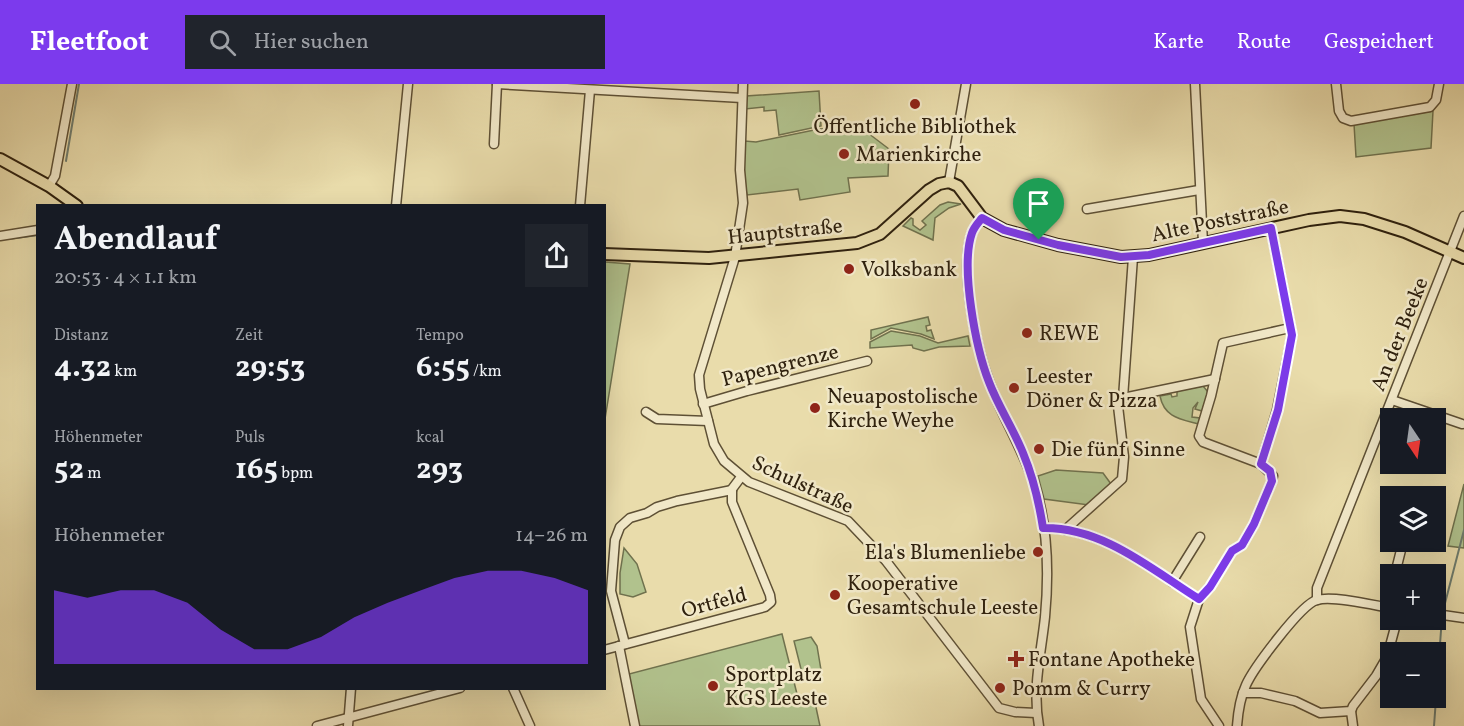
<!DOCTYPE html>
<html lang="de">
<meta charset="utf-8">
<style>
:root{--surface:#171b24;--page:#20242c;--text:#f1f3f6;--muted:#9ea1a6;--accent:#7c3aed}
body{margin:0;font-family:Vollkorn,serif;background:var(--page);color:var(--text);height:100vh;display:flex;flex-direction:column;font-size:22px;white-space:nowrap}
*{box-sizing:border-box;margin:0}
p{font-size:20px;color:var(--muted)}
.icon{flex:none;width:33px;height:33px;fill:none;stroke:currentColor;stroke-width:2;stroke-linecap:round;stroke-linejoin:round}
.map{position:relative;flex:1;overflow:hidden}
.sheet{position:absolute;left:36px;top:120px;width:570px;height:486px;display:flex;flex-direction:column;background:var(--surface);border-radius:0px;box-shadow:0 6px 24px #0002}
.sheet>*{flex:none}
.needle{width:39px;rotate:167deg}
.controls{position:absolute;left:1380px;top:324px;display:grid;gap:12px}
.controls a{display:grid;place-items:center;width:66px;height:66px;border-radius:0px;background:var(--surface);box-shadow:0 6px 24px #0002;font-size:30px}
.pin{position:absolute;display:grid;place-items:center;width:51px;height:51px;color:#fff;margin:-62px -26px;border-radius:50% 50% 50% 0;rotate:-45deg;box-shadow:0 0 6px #0007}
.pin .icon{rotate:45deg}
.round{display:grid;place-items:center;flex:none;width:63px;height:63px;border-radius:0px;background:var(--page)}
.headline{display:flex;align-items:center;justify-content:space-between;height:102px;padding:0 18px}
h1{font-size:33px;font-weight:700;line-height:45px}
.metrics{display:grid;grid-template-columns:repeat(3,1fr);gap:9px;height:102px;padding:6px 18px}
.metrics div{display:grid;align-content:center}
.metrics b{font-size:30px;font-weight:700}
.metrics small{font-size:16px;font-weight:400}
.metrics p{font-size:16px}
.chart{height:168px;padding:12px 18px}
.chart p{display:flex;justify-content:space-between}
.chart svg{width:100%;height:108px;margin-top:6px;fill:var(--accent);opacity:.7}
header{display:flex;align-items:center;gap:36px;box-sizing:border-box;height:84px;padding:0 30px;background:var(--accent);color:#fff}
header strong{font-size:28px}
nav{display:flex;gap:33px;margin-inline-start:auto;font-size:21px}
.search{width:420px;height:54px;background:var(--page);display:flex;align-items:center;gap:15px;box-sizing:border-box;padding:0 21px;border-radius:0px;color:var(--muted);font-size:22px}
.map>svg:first-child{display:block}
</style>
<header>
<strong>Fleetfoot</strong>
<div class="search"><svg class="icon" aria-label="search" viewBox="0 0 24 24"><circle cx="10" cy="10" r="6"/><path d="M15 15l6 6"/></svg>Hier suchen</div>
<nav><a>Karte</a><a>Route</a><a>Gespeichert</a></nav>
</header>
<div class="map">
<svg width="1464" height="642" viewBox="0 0 1464 642">
<rect width="100%" height="100%" fill="#e9dcab"/>
<filter id="stains"><feTurbulence type="fractalNoise" baseFrequency=".00333" numOctaves="4"/><feColorMatrix values="0 0 0 0 .2 0 0 0 0 .09 0 0 0 0 .02 0 0 0 .5 -.17"/></filter>
<radialGradient id="worn" r=".72"><stop offset=".6" stop-color="#630" stop-opacity="0"/><stop offset="1" stop-color="#630" stop-opacity=".3"/></radialGradient>
<!-- green -->
<g fill="#b1c28d" stroke="#70724e" stroke-width="1.5">
<path d="M819,7L821,42L779,51L776,26L764,27V23L745,25L746,12Z"/>
<path d="M1433,27L1431,64L1356,73L1354,40Z"/>
<path d="M860,43L889,65L888,92L848,94L850,108L800,116L798,105L747,111L742,87L745,57L756,58L819,45Z"/>
<path d="M948,118L961,120L949,124L935,134L933,156L903,142L911,134L913,135V141L920,146L926,141L922,137L940,121Z"/>
<path d="M605,178L630,180L605,335L604,178Z"/>
<path d="M928,233L930,241L926,242L927,247L931,246L934,255L921,250L891,244L871,255V246Z"/>
<path d="M891,247L920,252L938,259L968,252L970,262L939,263L924,267L913,264L912,261L870,264V258Z"/>
<path d="M1203,302L1208,308L1202,327L1195,325L1198,318L1193,324L1192,333L1200,334L1198,340C1180,335 1164,333 1160,312L1171,310L1172,313L1177,312V307Z"/>
<path d="M1056,386L1103,389L1111,400L1089,421L1044,415L1038,392Z"/>
<path d="M1464,400V464L1448,462Z"/>
<path d="M624,464L637,480L646,508L633,513L620,510V489Z"/>
<path d="M782,550L799,618L814,614L820,642H638L629,590Z"/>
<path d="M811,553L817,562L821,586L803,593L794,557Z"/>
</g>
<g fill="none" stroke-linecap="round" stroke-linejoin="round">
<!-- stream -->
<g stroke="#6f7d6f" stroke-width="2">
<path d="M66,77L79,0"/>
<path d="M8,155L38,151"/>
<path d="M1443,527L1464,446"/>
<path d="M1434,642L1442,533"/>
</g>
<!-- minor casing -->
<g stroke="#5e5035" stroke-width="11">
<g id="minor">
<path d="M497,0L742,14"/>
<path d="M743,0L740,86L743,119L735,173L699,291L700,305L714,360L724,377L749,398L848,437L886,477L999,624L1015,628L1036,629"/>
<path d="M1195,0L1203,159"/>
<path d="M1336,0L1339,27L1343,34L1351,37L1430,23L1436,16L1439,0"/>
<path d="M494,60L497,0"/>
<path d="M949,98L966,0"/>
<path d="M49,102L55,92L72,0"/>
<path d="M396,122L408,0"/>
<path d="M580,122L590,6"/>
<path d="M1087,125L1199,106"/>
<path d="M982,134C978,139 974,143 972,149C959,183 976,263 989,297C1002,333 1023,365 1035,402C1048,443 1049,490 1045,533C1041,570 1032,605 1039,642"/>
<path d="M0,152L38,146"/>
<path d="M1123,314L1215,295"/>
<path d="M1392,316L1462,340"/>
<path d="M703,320L747,307L867,277"/>
<path d="M646,328L657,335L708,337"/>
<path d="M1261,380L1277,326L1292,251L1271,144"/>
<path d="M1043,444C1103,443 1151,485 1199,515"/>
<path d="M1065,446L1122,395L1124,373L1118,322L1123,314L1133,173"/>
<path d="M1395,490L1401,466"/>
<path d="M1172,498L1200,453"/>
<path d="M1317,516V504L1464,132"/>
<path d="M1387,523L1390,509"/>
<path d="M1436,530L1464,534"/>
<path d="M625,560L611,507L615,456L620,443L630,434L647,429L657,423L677,417L732,406"/>
<path d="M619,562L635,642"/>
<path d="M604,566L765,523L771,518L770,511L732,418V405L741,393"/>
<path d="M513,604L530,642"/>
<path d="M1243,609H1261L1295,617L1320,629L1351,627L1353,622L1376,592L1387,573L1397,536"/>
<path d="M1351,627L1353,642"/>
<path d="M317,642L460,604"/>
<path d="M348,642L351,604"/>
<path d="M1219,642L1201,615L1190,543L1199,515L1210,503L1232,467L1242,461L1254,440L1272,397L1273,392L1261,380L1203,358L1199,352L1211,312L1223,259L1290,244"/>
<path d="M1237,642C1238,628 1240,614 1246,601C1253,585 1301,520 1317,516C1332,511 1373,521 1390,524"/>
</g>
</g>
<!-- major casing -->
<g stroke="#2f210e" stroke-width="14">
<g id="major">
<path d="M0,75L49,102L77,122"/>
<path d="M604,170L709,174L857,159L880,150L929,106L939,100L949,98L958,102L982,134L1004,146L1058,161L1121,173L1149,171L1309,136L1340,132L1364,135L1405,148L1464,174"/>
</g>
</g>
<!-- minor -->
<use href="#minor" stroke="#f1e8c8" stroke-width="8"/>
<!-- major -->
<use href="#major" stroke="#e9dcab" stroke-width="10"/>
</g>
<g fill="none" stroke-linecap="round" stroke-linejoin="round">
<!-- route casing -->
<g stroke="#fff" stroke-width="12">
<path id="route" d="M982,134L1004,146L1058,161L1121,173L1149,171L1271,144L1292,251L1278,326L1261,380L1270,387L1272,397L1254,440L1242,461L1232,467L1210,503L1199,515C1151,485 1103,443 1043,444C1039,418 1033,393 1023,369C1013,344 998,322 989,298C976,265 960,183 972,149C974,143 978,139 982,134Z"/>
</g>
<!-- route -->
<use href="#route" stroke="#7c3aed" stroke-width="8"/>
</g>
<!-- markers -->
<g fill="#8f2418" stroke="#f1e8c8" stroke-width="2">
<circle cx="915" cy="20" r="6"/>
<circle cx="844" cy="70" r="6"/>
<circle cx="849" cy="185" r="6"/>
<circle cx="1027" cy="249" r="6"/>
<circle cx="1014" cy="304" r="6"/>
<circle cx="815" cy="324" r="6"/>
<circle cx="1039" cy="365" r="6"/>
<circle cx="1038" cy="468" r="6"/>
<circle cx="835" cy="511" r="6"/>
<path d="M1013 566h6v6h6v6h-6v6h-6v-6h-6v-6h6z"/>
<circle cx="713" cy="602" r="6"/>
<circle cx="1000" cy="604" r="6"/>
</g>
<g text-anchor="middle" stroke-width="5" stroke-linejoin="round" paint-order="stroke">
<!-- poi labels -->
<g font-size="21" fill="#2f210e" stroke="#f1e8c8" text-anchor="start">
<text x="915" y="49" text-anchor="middle">Öffentliche Bibliothek</text>
<text x="856" y="77">Marienkirche</text>
<text x="861" y="192">Volksbank</text>
<text x="1039" y="256">REWE</text>
<text x="1026" y="299">Leester<tspan x="1026" dy="24">Döner &amp; Pizza</tspan></text>
<text x="827" y="319">Neuapostolische<tspan x="827" dy="24">Kirche Weyhe</tspan></text>
<text x="1051" y="372">Die fünf Sinne</text>
<text x="1026" y="475" text-anchor="end">Ela's Blumenliebe</text>
<text x="847" y="506">Kooperative<tspan x="847" dy="24">Gesamtschule Leeste</tspan></text>
<text x="1028" y="582">Fontane Apotheke</text>
<text x="725" y="597">Sportplatz<tspan x="725" dy="24">KGS Leeste</tspan></text>
<text x="1012" y="611">Pomm &amp; Curry</text>
</g>
<!-- street labels -->
<g font-size="21" fill="#2f210e" stroke="#f1e8c8">
<text transform="translate(1220 136) rotate(-12)" y="7">Alte Poststraße</text>
<text transform="translate(785 147) rotate(-6)" y="7">Hauptstraße</text>
<text transform="translate(1399 250) rotate(-68)" y="7">An der Beeke</text>
<text transform="translate(780 281) rotate(-14)" y="7">Papengrenze</text>
<text transform="translate(803 400) rotate(25)" y="7">Schulstraße</text>
<text transform="translate(714 518) rotate(-15)" y="7">Ortfeld</text>
</g>
</g>
<rect width="100%" height="100%" filter="url(#stains)"/>
<rect width="100%" height="100%" fill="url(#worn)"/>
</svg>
<div class="controls">
<a><svg class="needle" viewBox="-14 -14 28 28"><path d="M0-13l5 13h-10z" fill="#e53935"/><path d="M0 13l5-13h-10z" fill="#9ea1a6"/></svg></a>
<a><svg class="icon" aria-label="layers" viewBox="0 0 24 24"><path d="M12 4l9 5-9 5-9-5zM3 14l9 5 9-5"/></svg></a>
<a>+</a>
<a>−</a>
</div>
<div class="pin" style="left:1039px;top:156px;background:#1e9e55"><svg class="icon" aria-label="arrive" viewBox="0 0 24 24"><path d="M6 21V4h12l-3 4 3 4H6"/></svg></div>
<section class="sheet">
<div class="headline"><div><h1>Abendlauf</h1><p>20:53 · 4 × 1.1 km</p></div><a class="round"><svg class="icon" aria-label="share" viewBox="0 0 24 24"><path d="M12 15V3M7 8l5-5 5 5M5 13v7h14v-7"/></svg></a></div>
<div class="metrics">
<div><p>Distanz</p><b>4.32<small> km</small></b></div>
<div><p>Zeit</p><b>29:53</b></div>
<div><p>Tempo</p><b>6:55<small> /km</small></b></div>
</div>
<div class="metrics">
<div><p>Höhenmeter</p><b>52<small> m</small></b></div>
<div><p>Puls</p><b>165<small> bpm</small></b></div>
<div><p>kcal</p><b>293</b></div>
</div>
<div class="chart"><p><span>Höhenmeter</span>14–26 m</p>
<svg viewBox="0 0 160 44" preserveAspectRatio="none"><path d="M0 44V14L10 17L20 14L30 14L40 19L50 30L60 38L70 38L80 33L90 25L100 19L110 14L120 9L130 6L140 6L150 9L160 14V44z"/></svg>
</div>
</section>
</div>
